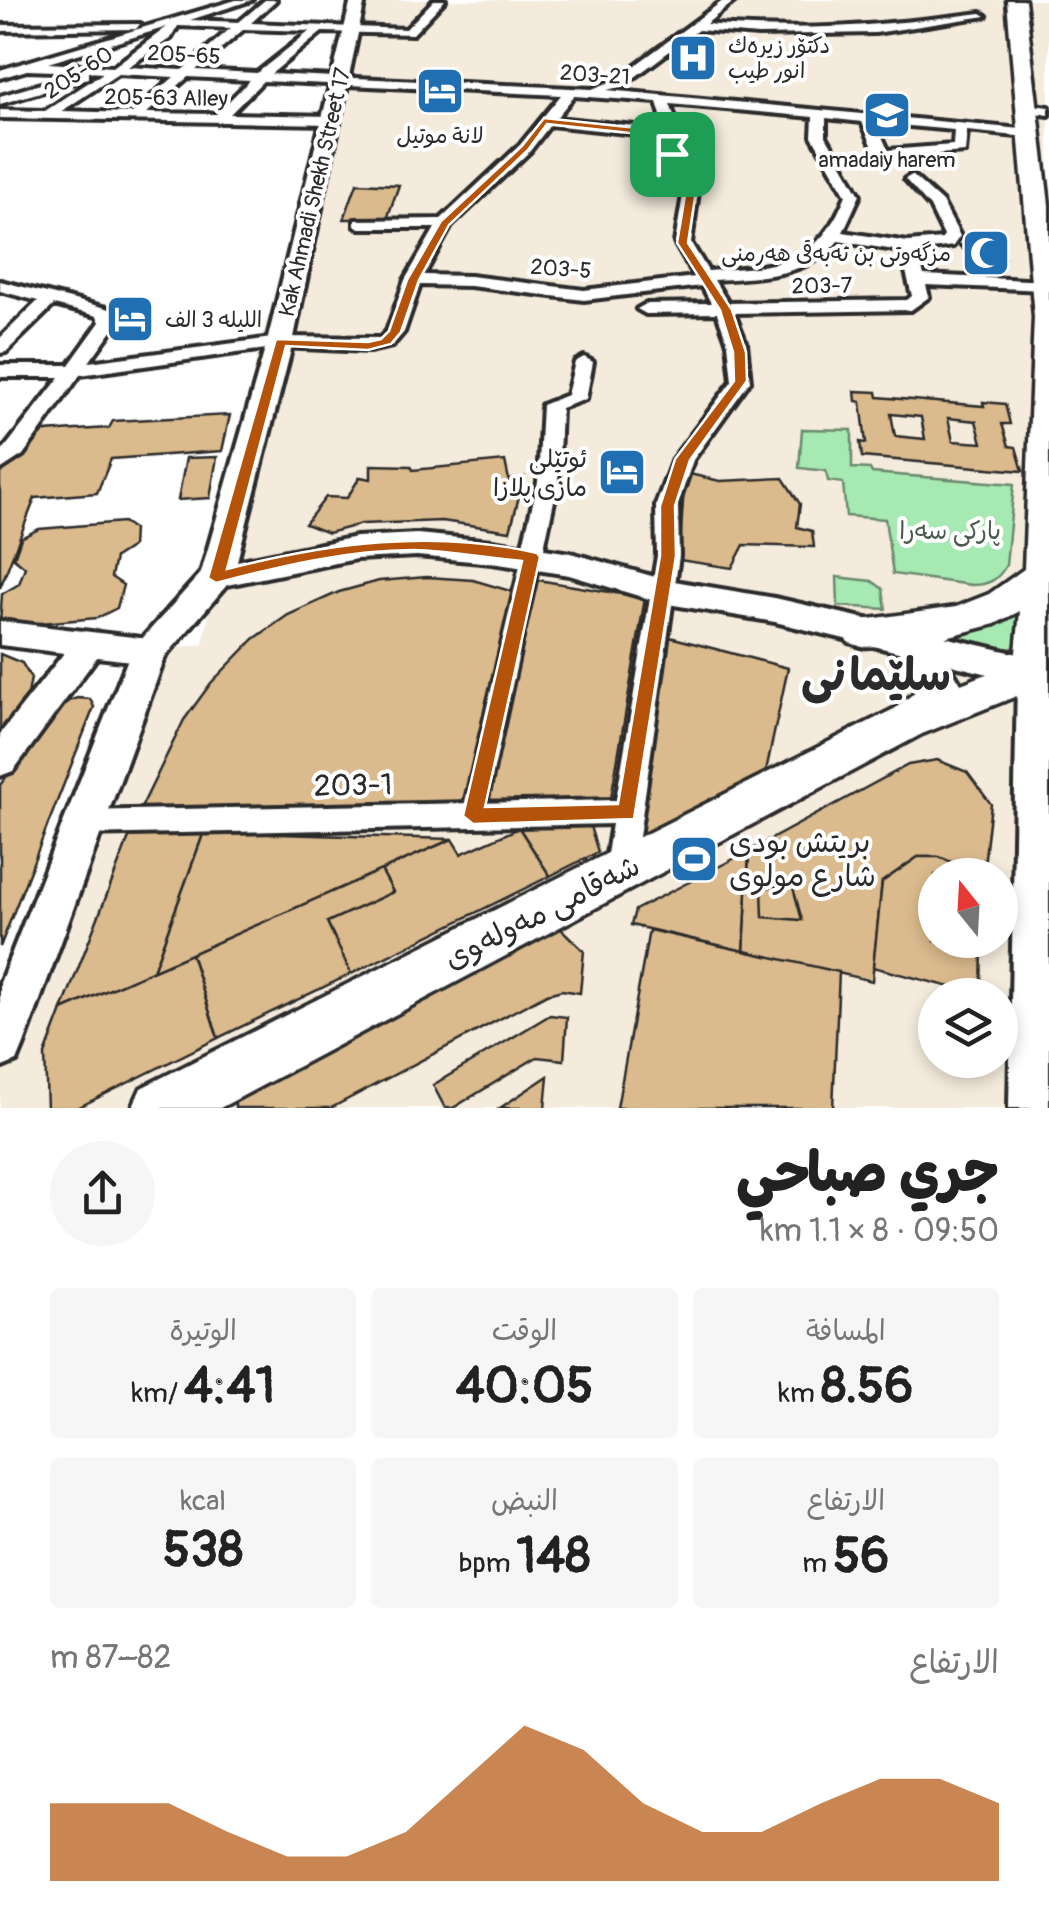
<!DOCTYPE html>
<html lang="ar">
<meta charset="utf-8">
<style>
:root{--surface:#fff;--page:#f6f6f6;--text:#222;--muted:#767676;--accent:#b45309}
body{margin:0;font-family:Pangolin,"Playpen Sans Arabic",sans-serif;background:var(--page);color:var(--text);direction:rtl;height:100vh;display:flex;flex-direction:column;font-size:38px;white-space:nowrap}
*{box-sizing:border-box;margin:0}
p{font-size:32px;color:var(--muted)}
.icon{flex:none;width:55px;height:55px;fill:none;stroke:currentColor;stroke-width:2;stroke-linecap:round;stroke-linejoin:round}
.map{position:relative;height:1108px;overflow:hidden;direction:ltr}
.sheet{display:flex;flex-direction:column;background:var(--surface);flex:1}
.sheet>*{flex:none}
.needle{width:65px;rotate:342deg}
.tools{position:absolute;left:918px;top:858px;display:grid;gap:20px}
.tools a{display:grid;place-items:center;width:100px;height:100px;border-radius:50%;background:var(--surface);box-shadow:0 5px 15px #0003;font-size:50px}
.pin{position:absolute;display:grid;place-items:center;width:85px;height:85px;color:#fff;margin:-42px;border-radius:20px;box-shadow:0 5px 15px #0006}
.round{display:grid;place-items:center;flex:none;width:105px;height:105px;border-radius:52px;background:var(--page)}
.headline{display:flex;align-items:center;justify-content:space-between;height:170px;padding:0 50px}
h1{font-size:55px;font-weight:800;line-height:75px}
.stats{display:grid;grid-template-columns:repeat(3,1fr);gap:15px;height:170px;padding:10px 50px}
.stats div{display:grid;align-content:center;border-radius:10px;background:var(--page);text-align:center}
.stats b{font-size:50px;font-weight:800}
.stats small{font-size:28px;font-weight:400}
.stats p{font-size:28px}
.chart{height:280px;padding:20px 50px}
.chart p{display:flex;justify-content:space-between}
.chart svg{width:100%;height:180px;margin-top:10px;fill:var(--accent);opacity:.7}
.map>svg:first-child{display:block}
</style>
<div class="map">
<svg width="1049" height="1108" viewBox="0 0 1049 1108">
<rect width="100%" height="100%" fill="#fff"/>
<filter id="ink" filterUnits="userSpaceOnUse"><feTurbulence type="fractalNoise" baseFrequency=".01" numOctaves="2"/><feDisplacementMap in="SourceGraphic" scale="20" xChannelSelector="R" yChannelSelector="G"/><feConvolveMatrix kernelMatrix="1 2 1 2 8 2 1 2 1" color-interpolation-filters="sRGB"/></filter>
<g filter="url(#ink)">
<!-- built -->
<path fill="#f4ebdd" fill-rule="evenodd" d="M355,0H1049V715L1034,1108H185L945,700L131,1108H0V1065L149,651L203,644L259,344L331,120ZM935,875H1000V940H935ZM935,995H1000V1060H935Z"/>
<!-- green -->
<g fill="#a7e9b2" stroke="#698a6e" stroke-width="2.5">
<path d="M802,429L852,430V468L870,469L872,473L1014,484L1006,565C998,580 989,585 971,585L893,574L885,519L846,516L843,483L828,481L826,471L799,468Z"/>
<path d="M837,577L872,581L883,589L886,609L838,606Z"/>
<path d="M1016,610L1030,611L1026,643L1010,649L939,637L1004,622Z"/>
</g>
<!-- building -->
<g fill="#dbbb8e" stroke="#2b2b2b" stroke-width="2.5" fill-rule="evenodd">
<path d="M357,183L399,185L387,219H344Z"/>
<path d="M958,245L999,248L1004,258L988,260L986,256H971Z"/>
<path d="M855,391L877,392L878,397L984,406L983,402L1005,404L1010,424H1002L1009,446L1016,447L1023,471L862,457L860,442L866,443L861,402L856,401ZM891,414L921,417L925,439L895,436ZM948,418L976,421L982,443L953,441Z"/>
<path d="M230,415L222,451L111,459L97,493L35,498L0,588V473L44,432L109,428L113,421Z"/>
<path d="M217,457L210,498L178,500L186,458Z"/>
<path d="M505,461L509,480L524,477L510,531L442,521L361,524L328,533L305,524L326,497L347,498L360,477L371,479V465L411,466L413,470Z"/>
<path d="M685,473L720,481L783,478L800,504L797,527L812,531L814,547L744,545L732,568L679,560Z"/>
<path d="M123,522L133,529L132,547L115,558L111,577L123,585L117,608L97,618L7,626L0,622L2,594L19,584L25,567L14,558L21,538L39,529Z"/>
<path d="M427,577L473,580L514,592L465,808H141L184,720L211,683L254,639L288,615L339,592L379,581Z"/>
<path d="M538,580L645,598L610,804H486Z"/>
<path d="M666,636L788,668L763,785L646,843L638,832Z"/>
<path d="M0,654L22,663L31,678L27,700L17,719L0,735Z"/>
<path d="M77,698L90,699L94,707L0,947V785L63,703Z"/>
<path d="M937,760L967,772L991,804L983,875L939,857H918L882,882L872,981L744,951L749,851L908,765Z"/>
<path d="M589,823L598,852L550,876L519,828Z"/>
<path d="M519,828L550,876L351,974L327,922L393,892L381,870L452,839L461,854Z"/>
<path d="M132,830L204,832L153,971L62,1010Z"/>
<path d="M204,832L452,839L153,971Z"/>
<path d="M749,851L744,951L631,925L635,910Z"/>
<path d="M918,857H939L980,875H935V940H982L981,995L873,967L882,882Z"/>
<path d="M381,870L393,892L327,922L351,974L218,1038L191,954Z"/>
<path d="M792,884L802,920L763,917L762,888Z"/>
<path d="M558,926L584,951L580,993L562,990L547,994L331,1108H235V1092Z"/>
<path d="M649,930L839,972L833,1108H617Z"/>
<path d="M191,954L218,1038L77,1108H47L45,1055L62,1010Z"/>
<path d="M550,1015L567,1017L564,1060L537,1057L453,1108H445L433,1085Z"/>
<path d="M548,1076L545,1108H500Z"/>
</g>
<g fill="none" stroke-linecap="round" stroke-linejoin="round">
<!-- pedestrian casing -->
<g stroke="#2b2b2b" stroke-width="7">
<path id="pedestrian" d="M531,551L540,557L484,815L481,822L473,824L465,822L462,815L522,557Z"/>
</g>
<!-- minor casing -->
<g stroke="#2b2b2b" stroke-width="8">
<g id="minor">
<path d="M236,0H252L190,20L239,22L265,0H276L251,23L406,29L434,0H445L413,34L322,32L271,74L592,89L615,80L724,0H736L706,24C799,33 889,25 981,13L986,16L875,33L758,35L698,30L623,86L607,90L1032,130V136L1027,137L967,131L965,152L883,158L876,154L862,122L826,118V136L860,195L843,232L908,242L942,239L944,236L930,207L905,179L912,175L942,202L960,236L953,246L917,251L924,275L1049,281V289L1044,290L926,285L929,297L911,310L734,313L746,343L750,381L693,460L678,505L679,556L634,872L629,881L619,885L609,881L604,872L612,824L81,835L71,831L67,823L71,815L81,811L616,800L657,556L656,505L673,459L732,381L728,343L717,313L646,314L637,309L646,304L711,303L702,286L584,300L470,286L420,285L404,332L392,346L369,351L280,347L80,375L23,455L0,470V454L60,377H0V365H69L100,322L97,316L54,305L6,352L0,353V338L38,301L0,291V281L110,309L118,322L89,362L280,337L380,338L387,331L405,280L435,228H360L355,226V220L441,219L520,145L561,95L263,81L230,114L331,116L337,120L331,124L0,118V110L45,111L103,73L88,72V78L0,104V96L81,72L27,70L0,78V70ZM178,26L231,28L182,70L128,67L171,38ZM167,27L113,67L48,63ZM244,29L310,31L257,73L196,70ZM118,74L174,77L132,113L62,111ZM188,77L250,80L216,114L147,113ZM574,96L657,102L665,129L556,118ZM670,104L813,117L812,136L846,195C817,267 780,265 708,271L691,243L700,177L696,168L679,153L678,126ZM876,123L954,130L953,145L888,150ZM550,125L665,137V154L686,177L675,243L695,277L584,290L470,276L424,275L451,226L530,151ZM838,241L901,251L912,296L907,300L728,303L714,280C758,277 808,277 838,241Z"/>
<path d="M140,24L136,29L0,31V25Z"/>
<path d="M1025,104L1049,107V115L1021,111L1019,108Z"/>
<path d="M584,357L593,362L586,399L561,408L558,482L542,557L531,565L520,557L538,482L542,405L567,395L575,362Z"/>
</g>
</g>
<!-- tertiary casing -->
<g stroke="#2b2b2b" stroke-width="8">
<path id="tertiary" d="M0,621L149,639L161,642L165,651L161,660L149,663L97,657L13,771L0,776V734L64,653L0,645Z"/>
</g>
<!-- secondary casing -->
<g stroke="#2b2b2b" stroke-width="8">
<path id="secondary" d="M351,0H365L293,342L237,561L356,537L417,534L492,541L571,553L662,579L775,598L1049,661V1108H1009L1017,681L775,622L662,603L569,575L492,563L417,556L356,559L227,585L165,657L24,1044L17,1061L0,1068V983L131,651L201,573L267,342Z"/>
</g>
<!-- primary casing -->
<g stroke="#2b2b2b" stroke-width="7">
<path id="primary" d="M1007,0H1025L1049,205V683L922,734L220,1108H132L141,1088L896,708C901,702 911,697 916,690C925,677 900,656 894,645L862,647L848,642L842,632L848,622L956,607L989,594L1024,569L1034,317ZM1020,611L1015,663L961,684L935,640L995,624Z"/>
</g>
<!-- pedestrian -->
<use href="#pedestrian" fill="#fff" fill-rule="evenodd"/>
<!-- minor -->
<use href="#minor" fill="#fff" fill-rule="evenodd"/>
<!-- tertiary -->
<use href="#tertiary" fill="#fff" fill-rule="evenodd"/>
<!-- secondary -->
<use href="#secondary" fill="#fff" fill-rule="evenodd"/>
<!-- primary -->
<use href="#primary" fill="#fff" fill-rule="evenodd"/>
</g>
</g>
<!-- route -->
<path fill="#b45309" stroke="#fff" stroke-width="2.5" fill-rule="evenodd" d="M544,118L674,132L677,153L695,169L698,178L688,243L732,310L746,352L747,381L690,460L675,506L676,556L634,819L473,824L463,816L522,561C487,558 450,551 414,550C347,550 281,566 216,583L208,578L276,339L368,342L381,339L389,331L407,280L441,221L522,146ZM547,124L666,137L667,154L688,178L677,243L720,310L733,352L734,381L675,459L660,506V556L618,804L485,807L540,557L537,553C434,529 328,543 227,569L286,346L368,350L391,344L401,332L419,280L449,225L528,150Z"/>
<!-- icons -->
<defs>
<g id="hospital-square" transform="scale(2.5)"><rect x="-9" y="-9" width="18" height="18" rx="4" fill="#1f6fb2" stroke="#fff"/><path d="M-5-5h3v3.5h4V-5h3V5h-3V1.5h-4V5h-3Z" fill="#fff"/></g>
<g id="hotel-square" transform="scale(2.5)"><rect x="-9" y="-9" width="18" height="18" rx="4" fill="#1f6fb2" stroke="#fff"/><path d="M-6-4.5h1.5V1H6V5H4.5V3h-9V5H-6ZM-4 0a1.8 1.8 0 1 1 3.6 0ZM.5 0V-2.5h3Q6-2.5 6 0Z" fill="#fff"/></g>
<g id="school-square" transform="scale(2.5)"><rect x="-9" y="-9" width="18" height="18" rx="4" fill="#1f6fb2" stroke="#fff"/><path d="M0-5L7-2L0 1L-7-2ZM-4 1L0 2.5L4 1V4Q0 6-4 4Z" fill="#fff"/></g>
<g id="mosque-square" transform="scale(2.5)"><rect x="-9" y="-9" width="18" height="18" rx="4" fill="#1f6fb2" stroke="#fff"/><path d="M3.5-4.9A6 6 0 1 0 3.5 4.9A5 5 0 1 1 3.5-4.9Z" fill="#fff"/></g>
<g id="stadium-square" transform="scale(2.5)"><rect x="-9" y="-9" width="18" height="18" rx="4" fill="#1f6fb2" stroke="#fff"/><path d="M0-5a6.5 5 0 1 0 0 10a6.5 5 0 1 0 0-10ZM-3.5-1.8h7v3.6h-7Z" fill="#fff"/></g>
</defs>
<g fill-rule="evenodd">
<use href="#hospital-square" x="693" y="58"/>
<use href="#hotel-square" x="440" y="91"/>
<use href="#school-square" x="887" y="115"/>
<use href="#mosque-square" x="986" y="253"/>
<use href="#hotel-square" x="130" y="319"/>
<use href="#hotel-square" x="622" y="472"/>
<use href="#stadium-square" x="694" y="859"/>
</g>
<g text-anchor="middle" stroke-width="8" stroke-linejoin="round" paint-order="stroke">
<!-- far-poi labels -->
<g font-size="22" fill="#2b2b2b" stroke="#fff" text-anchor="start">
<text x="728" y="53">دکتۆر زیرەك<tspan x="728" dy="25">انور طیب</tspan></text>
<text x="440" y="143" text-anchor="middle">لانة موتيل</text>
<text x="887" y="167" text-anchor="middle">amadaiy harem</text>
<text x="951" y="261" text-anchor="end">مزگەوتی بن تەبەقی هەرمنی</text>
<text x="165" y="327">الليله 3 الف</text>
</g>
<!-- far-street labels -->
<g font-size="22" fill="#2b2b2b" stroke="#fff">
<text transform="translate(184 54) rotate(3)" y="8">205-65</text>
<text transform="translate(78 72) rotate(-33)" y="8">205-60</text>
<text transform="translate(595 74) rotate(4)" y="8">203-21</text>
<text transform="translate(166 97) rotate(1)" y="8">205-63 Alley</text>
<text transform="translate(314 192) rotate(-77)" y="8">Kak Ahmadi Shekh Street 17</text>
<text transform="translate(561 268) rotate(4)" y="8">203-5</text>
<text transform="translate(822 285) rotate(-1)" y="8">203-7</text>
</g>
<!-- poi labels -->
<g font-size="25" fill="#2b2b2b" stroke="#fff" text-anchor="end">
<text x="587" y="467">ئوتێلی<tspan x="587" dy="29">مازی پلازا</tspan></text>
</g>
<!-- park labels -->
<g font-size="25" fill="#4a5a4d" stroke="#fff">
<text x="950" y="539">پارکی سەرا</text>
</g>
<!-- near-street labels -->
<g font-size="30" fill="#2b2b2b" stroke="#fff">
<text transform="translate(353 785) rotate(-1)" y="10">203-1</text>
<text transform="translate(542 912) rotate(-27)" y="10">شەقامی مەولەوی</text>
</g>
<!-- near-poi labels -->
<g font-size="30" fill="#2b2b2b" stroke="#fff" text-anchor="start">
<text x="729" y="852">بريتش بودى<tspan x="729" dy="34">شارع مولوى</tspan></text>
</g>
<!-- town labels -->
<g font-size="45" font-weight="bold" fill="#2b2b2b" stroke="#fff">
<text x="876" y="690">سلێمانی</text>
</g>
</g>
</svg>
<div class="tools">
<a><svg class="needle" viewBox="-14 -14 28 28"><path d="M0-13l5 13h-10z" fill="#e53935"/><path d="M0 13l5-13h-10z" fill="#767676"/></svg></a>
<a><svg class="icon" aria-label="layers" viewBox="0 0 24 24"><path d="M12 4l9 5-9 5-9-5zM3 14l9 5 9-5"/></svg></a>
</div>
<div class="pin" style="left:672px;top:154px;background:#1e9e55"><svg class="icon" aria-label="arrive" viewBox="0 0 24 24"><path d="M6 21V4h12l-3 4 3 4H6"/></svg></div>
</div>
<section class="sheet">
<div class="headline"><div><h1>جري صباحي</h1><p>09:50 · 8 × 1.1 km</p></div><a class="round"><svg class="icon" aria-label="share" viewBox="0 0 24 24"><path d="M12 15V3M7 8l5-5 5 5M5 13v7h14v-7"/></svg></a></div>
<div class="stats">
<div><p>المسافة</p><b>8.56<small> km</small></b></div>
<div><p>الوقت</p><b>40:05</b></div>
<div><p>الوتيرة</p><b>4:41<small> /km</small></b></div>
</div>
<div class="stats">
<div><p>الارتفاع</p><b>56<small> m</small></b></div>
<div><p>النبض</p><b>148<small> bpm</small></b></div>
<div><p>kcal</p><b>538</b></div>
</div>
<div class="chart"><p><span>الارتفاع</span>82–87 m</p>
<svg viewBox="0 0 160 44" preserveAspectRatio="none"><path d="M0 44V25L10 25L20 25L30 32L40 38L50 38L60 32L70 19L80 6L90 12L100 25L110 32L120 32L130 25L140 19L150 19L160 25V44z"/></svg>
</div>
</section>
